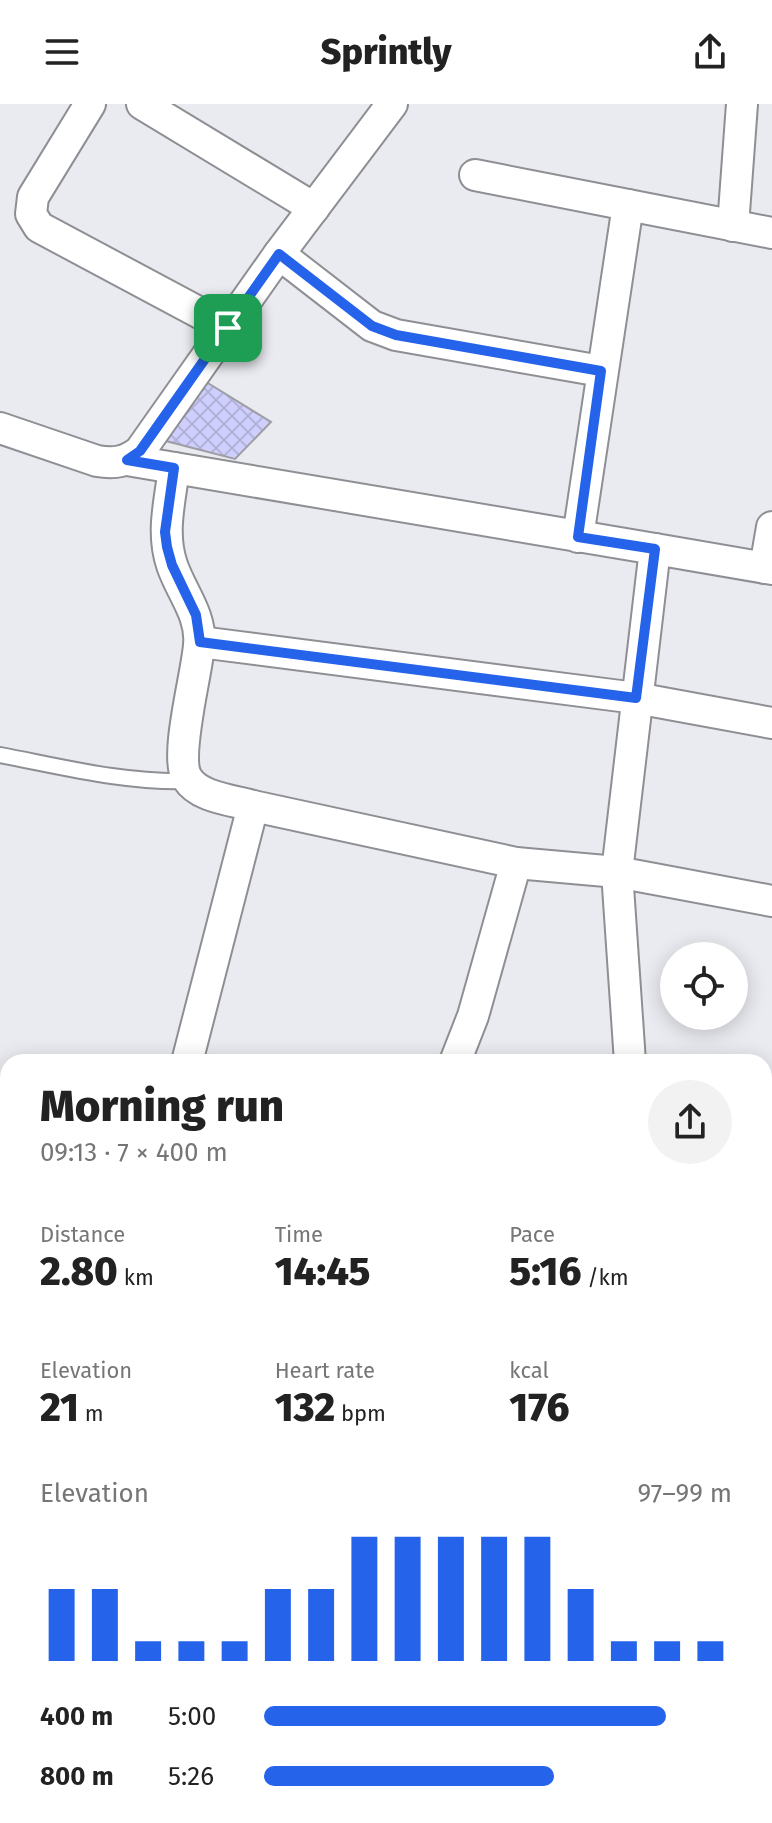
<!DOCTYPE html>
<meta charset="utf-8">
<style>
:root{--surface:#fff;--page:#f2f2f2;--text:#222;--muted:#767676;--accent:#2563eb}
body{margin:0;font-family:"Fira Sans",sans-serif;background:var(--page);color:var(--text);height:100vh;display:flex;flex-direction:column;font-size:30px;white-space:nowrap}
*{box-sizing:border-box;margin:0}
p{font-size:26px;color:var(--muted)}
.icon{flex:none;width:44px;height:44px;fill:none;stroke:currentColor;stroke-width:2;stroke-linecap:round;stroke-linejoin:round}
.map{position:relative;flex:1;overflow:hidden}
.drawer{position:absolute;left:0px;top:950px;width:772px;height:770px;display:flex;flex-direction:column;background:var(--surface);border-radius:24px 24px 0 0;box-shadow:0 4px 20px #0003}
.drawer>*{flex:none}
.fabs{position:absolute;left:660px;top:838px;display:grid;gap:16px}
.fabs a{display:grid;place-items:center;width:88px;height:88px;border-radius:50%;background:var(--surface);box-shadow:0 4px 20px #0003;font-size:40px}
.pin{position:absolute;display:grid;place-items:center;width:68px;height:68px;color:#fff;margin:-34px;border-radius:16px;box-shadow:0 4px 12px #0006}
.round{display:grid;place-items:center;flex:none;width:84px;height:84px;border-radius:42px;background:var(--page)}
.headline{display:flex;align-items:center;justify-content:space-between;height:136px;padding:0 40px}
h1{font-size:44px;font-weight:800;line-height:60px}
.stats{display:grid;grid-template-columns:repeat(3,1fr);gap:12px;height:136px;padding:8px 40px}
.stats div{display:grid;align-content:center}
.stats b{font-size:40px;font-weight:800}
.stats small{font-size:22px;font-weight:400}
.stats p{font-size:22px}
.chart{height:224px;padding:16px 40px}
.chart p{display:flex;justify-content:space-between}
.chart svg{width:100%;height:144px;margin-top:8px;stroke:var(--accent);stroke-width:6}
ul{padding:0 40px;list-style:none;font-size:26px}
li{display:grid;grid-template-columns:128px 96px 1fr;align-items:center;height:60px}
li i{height:20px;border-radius:10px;background:var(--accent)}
header{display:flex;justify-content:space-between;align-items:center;height:104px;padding:0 40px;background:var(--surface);font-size:36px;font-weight:800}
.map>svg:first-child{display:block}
</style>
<header><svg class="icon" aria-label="menu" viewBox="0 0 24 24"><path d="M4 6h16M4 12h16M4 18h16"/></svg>Sprintly<svg class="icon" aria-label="share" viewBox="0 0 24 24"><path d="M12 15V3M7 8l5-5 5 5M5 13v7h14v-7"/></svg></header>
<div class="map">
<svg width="772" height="1719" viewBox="0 0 772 1719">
<defs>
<pattern id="building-cross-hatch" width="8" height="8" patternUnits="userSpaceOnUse" patternTransform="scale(2)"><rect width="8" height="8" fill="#cfcffe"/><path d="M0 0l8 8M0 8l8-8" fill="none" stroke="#b2b2da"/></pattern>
</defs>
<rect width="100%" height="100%" fill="#eaebf0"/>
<!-- building -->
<g fill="url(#building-cross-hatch)" stroke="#9e9ea4" stroke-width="2">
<path d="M203,276L271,318L235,355L166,337Z"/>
<path d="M764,1584L772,1585V1654H769L764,1644Z"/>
</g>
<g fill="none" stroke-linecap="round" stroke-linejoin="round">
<!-- service casing -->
<g stroke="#8e8f94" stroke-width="18">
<path id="service" d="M0,651C63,663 124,679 189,677"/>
</g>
<!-- minor casing -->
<g stroke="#8e8f94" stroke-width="34">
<g id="minor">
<path d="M90,0L33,93L31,110L39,123L228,224"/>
<path d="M142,0L314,104"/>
<path d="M475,71L628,101"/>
<path d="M733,122L742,0"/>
<path d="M279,150L372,222L396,231L601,267"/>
<path d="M0,324L97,357C115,360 126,358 140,347L279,150L392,0"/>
<path d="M127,356L655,445L617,768L630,958"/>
<path d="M174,364C170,397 161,429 172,461C181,488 202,511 199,541C197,570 174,652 187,674C199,694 233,696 253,702"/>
<path d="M578,433L628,101L772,129"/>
<path d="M655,445L772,465"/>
<path d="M765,464L772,423"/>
<path d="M200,538L636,594L772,619"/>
<path d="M187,958L253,702L516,759L617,768L772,797"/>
<path d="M455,958L473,912L516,759"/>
<path d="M0,1176L8,1177"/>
<path d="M764,1245H772"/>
<path d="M764,1419H772"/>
<path d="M0,1443L8,1428"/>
<path d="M764,1558L772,1543"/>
<path d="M0,1615L8,1618"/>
<path d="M764,1659L772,1665"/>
<path d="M586,1712L590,1719"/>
<path d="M30,1719L34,1712"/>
<path d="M161,1719L162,1712"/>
<path d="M237,1719L238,1712"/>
<path d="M359,1719L360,1712"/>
<path d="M749,1719L751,1712"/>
</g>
</g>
<!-- service -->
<use href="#service" stroke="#fff" stroke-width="14"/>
<!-- minor -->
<use href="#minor" stroke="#fff" stroke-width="30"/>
</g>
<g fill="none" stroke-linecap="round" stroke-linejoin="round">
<!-- route casing -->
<g stroke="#fff" stroke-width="16">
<path id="route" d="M279,150L372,222L396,231L601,267L578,433L655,445L636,594L200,538L196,511L172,461L167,443L165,428L174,364L127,356L140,347Z"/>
</g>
<!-- route -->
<use href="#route" stroke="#2563eb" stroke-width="10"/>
</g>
</svg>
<div class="fabs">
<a><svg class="icon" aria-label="locate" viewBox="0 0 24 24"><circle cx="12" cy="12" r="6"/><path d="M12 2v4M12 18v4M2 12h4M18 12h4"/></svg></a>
</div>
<div class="pin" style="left:228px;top:224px;background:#1e9e55"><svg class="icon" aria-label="arrive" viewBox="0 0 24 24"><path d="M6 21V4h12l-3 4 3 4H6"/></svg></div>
<section class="drawer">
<div class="headline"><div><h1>Morning run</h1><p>09:13 · 7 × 400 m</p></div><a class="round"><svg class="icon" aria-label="share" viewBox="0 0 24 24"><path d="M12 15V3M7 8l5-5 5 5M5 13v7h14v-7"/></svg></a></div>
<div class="stats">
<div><p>Distance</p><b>2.80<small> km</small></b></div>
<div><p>Time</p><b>14:45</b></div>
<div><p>Pace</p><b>5:16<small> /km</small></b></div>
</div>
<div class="stats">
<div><p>Elevation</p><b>21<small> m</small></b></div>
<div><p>Heart rate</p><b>132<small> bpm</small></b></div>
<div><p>kcal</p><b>176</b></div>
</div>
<div class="chart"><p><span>Elevation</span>97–99 m</p>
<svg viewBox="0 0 160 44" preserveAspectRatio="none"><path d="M5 44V22M15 44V22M25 44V38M35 44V38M45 44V38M55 44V22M65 44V22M75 44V6M85 44V6M95 44V6M105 44V6M115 44V6M125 44V22M135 44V38M145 44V38M155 44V38"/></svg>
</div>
<ul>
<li><b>400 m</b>5:00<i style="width:86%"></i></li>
<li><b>800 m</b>5:26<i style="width:62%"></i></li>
</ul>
</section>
</div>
